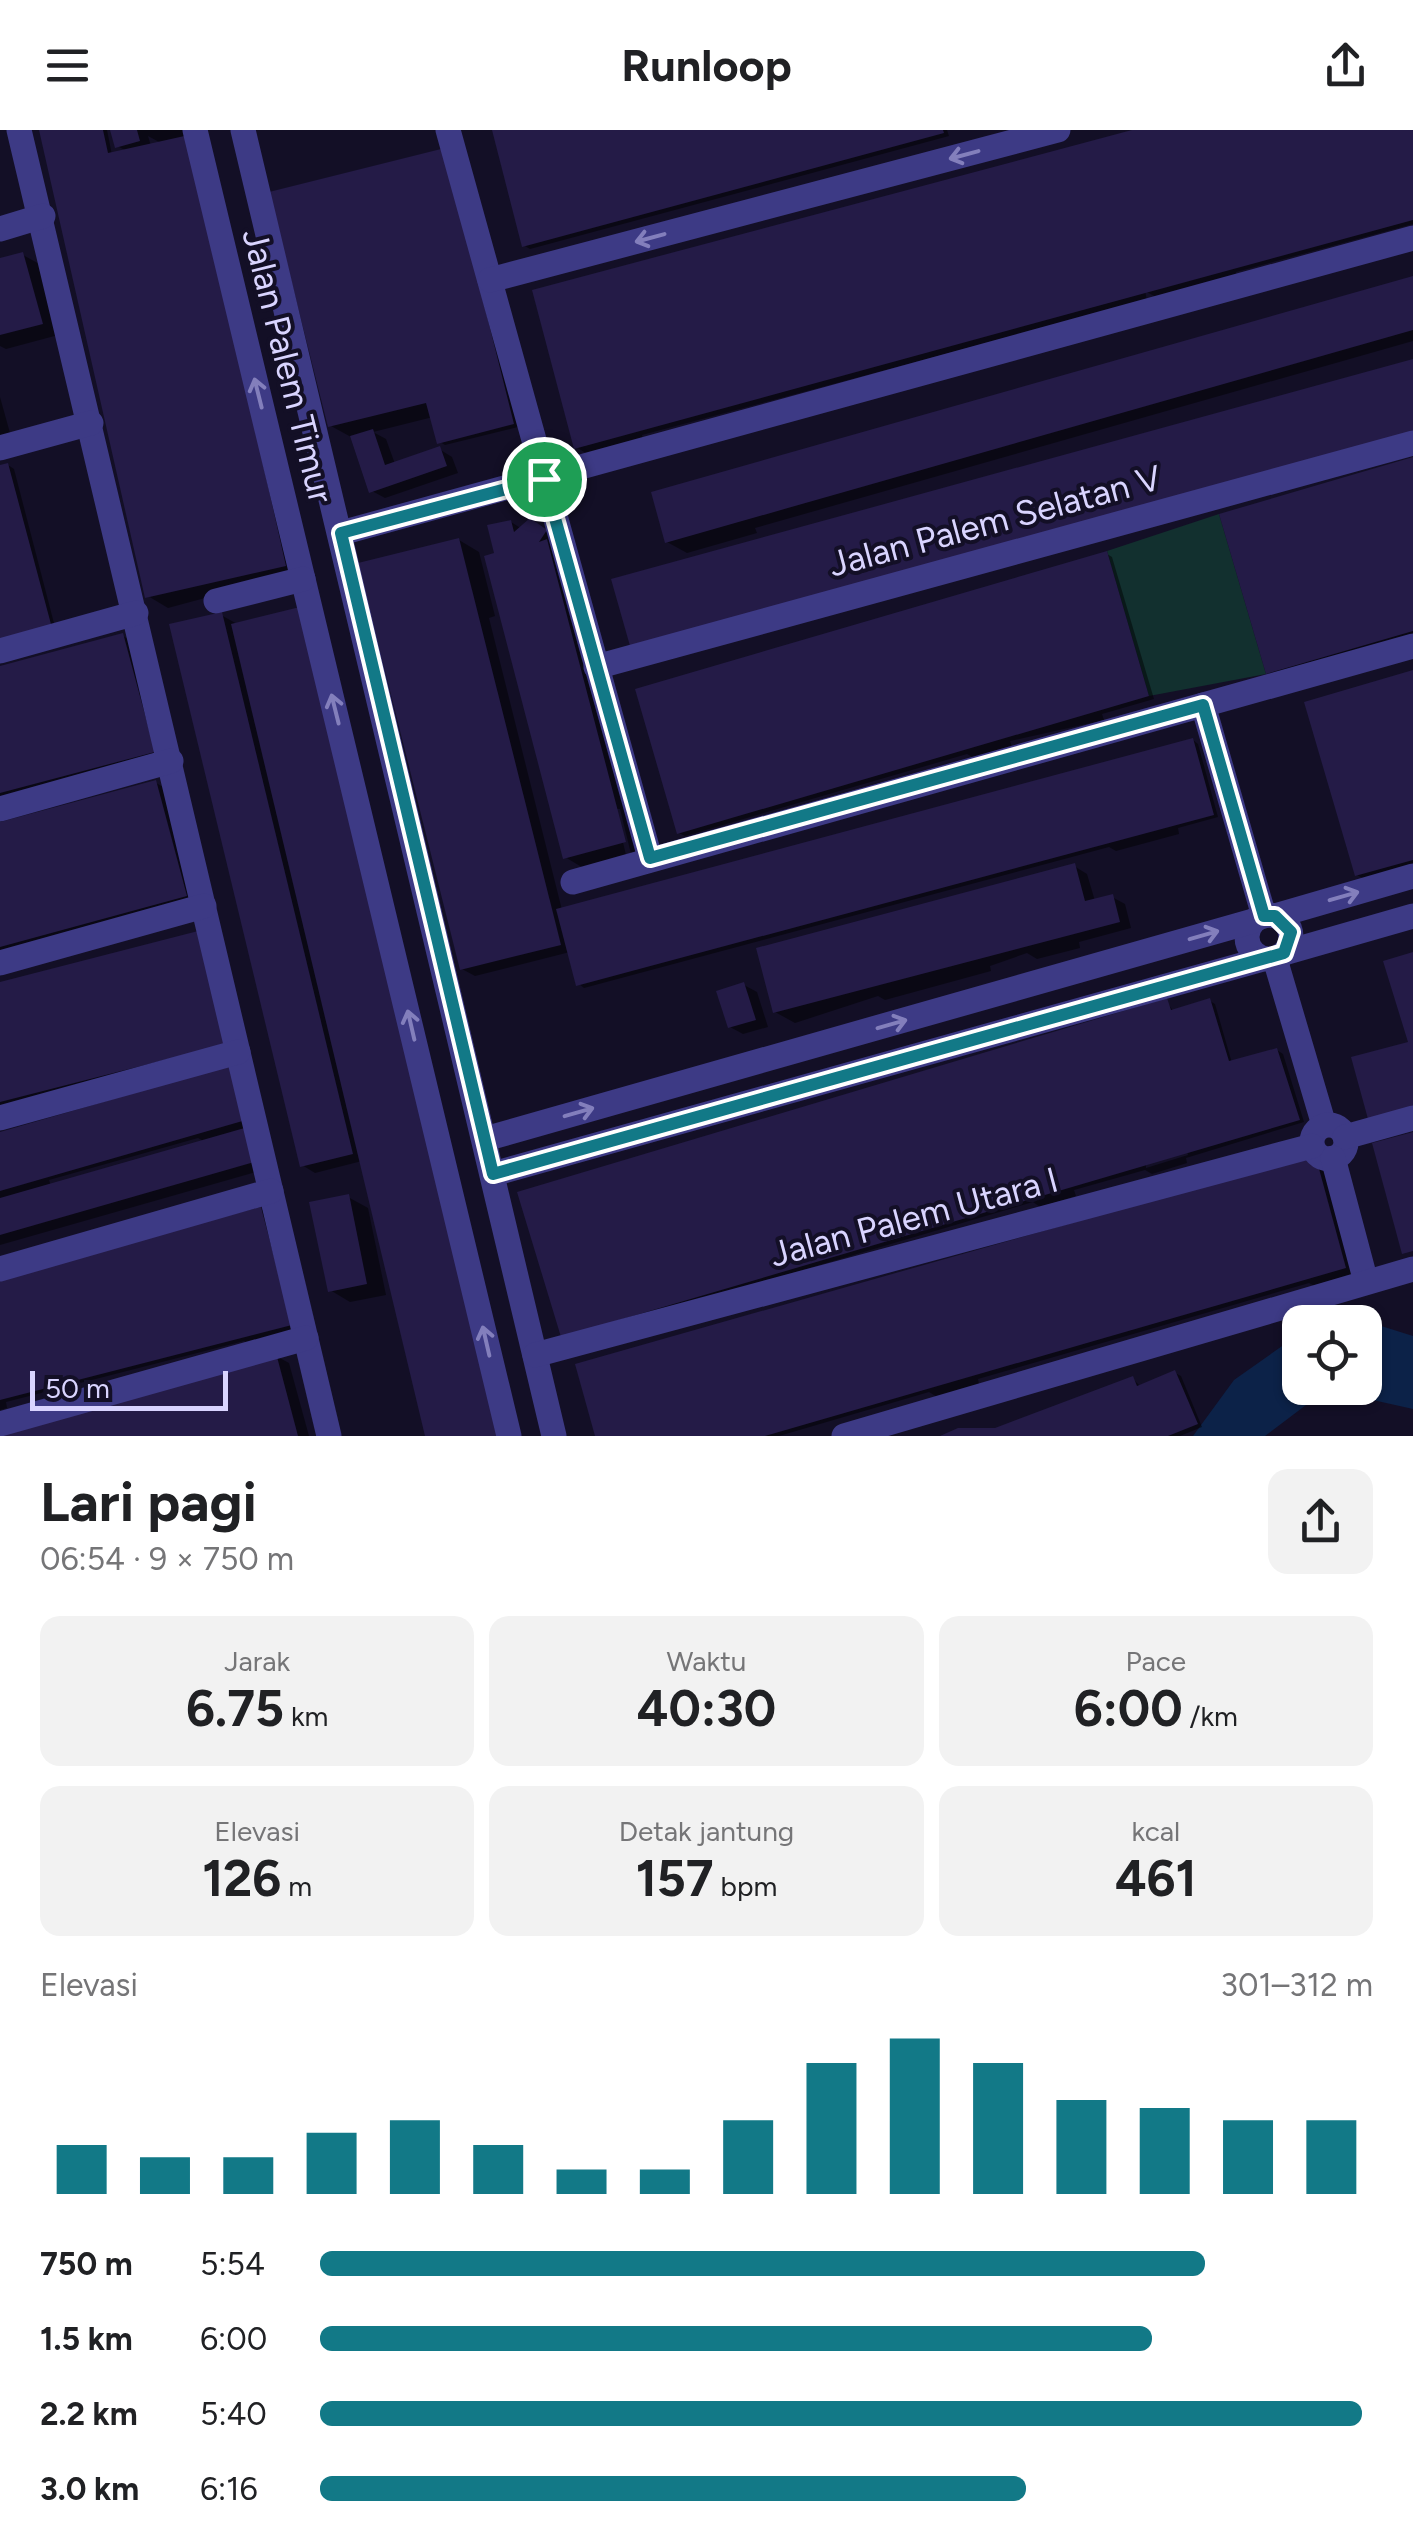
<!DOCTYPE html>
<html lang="id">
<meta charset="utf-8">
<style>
:root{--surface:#fff;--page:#f2f2f2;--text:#202124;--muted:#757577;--accent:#127987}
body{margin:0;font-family:Figtree,sans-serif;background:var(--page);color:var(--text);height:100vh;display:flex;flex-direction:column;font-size:38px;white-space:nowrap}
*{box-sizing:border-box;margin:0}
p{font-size:32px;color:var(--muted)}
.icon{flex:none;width:55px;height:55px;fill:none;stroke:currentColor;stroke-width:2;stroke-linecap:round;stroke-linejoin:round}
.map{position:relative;height:1306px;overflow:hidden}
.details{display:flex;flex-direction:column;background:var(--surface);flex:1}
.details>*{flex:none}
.controls{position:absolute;left:1282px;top:1175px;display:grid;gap:20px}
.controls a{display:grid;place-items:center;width:100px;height:100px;border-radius:20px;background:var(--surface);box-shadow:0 2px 8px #0004;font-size:50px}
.scale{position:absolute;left:30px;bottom:25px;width:198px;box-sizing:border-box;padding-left:10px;border:5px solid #d9d4ff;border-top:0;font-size:28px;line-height:35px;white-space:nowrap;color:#d9d4ff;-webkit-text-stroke:8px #130f26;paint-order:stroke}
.pin{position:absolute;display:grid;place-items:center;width:85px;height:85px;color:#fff;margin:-42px;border:5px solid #fff;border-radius:50%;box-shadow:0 2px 10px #0007}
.round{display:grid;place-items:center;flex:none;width:105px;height:105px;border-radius:20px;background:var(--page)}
.headline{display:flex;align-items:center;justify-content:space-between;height:170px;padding:0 40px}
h1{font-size:55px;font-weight:700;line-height:75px}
.stats{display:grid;grid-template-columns:repeat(3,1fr);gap:15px;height:170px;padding:10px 40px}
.stats div{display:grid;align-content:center;border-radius:20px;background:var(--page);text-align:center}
.stats b{font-size:50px;font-weight:700}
.stats small{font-size:28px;font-weight:400}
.stats p{font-size:28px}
.chart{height:280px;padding:20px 40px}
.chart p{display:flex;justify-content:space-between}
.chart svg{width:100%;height:180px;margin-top:10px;stroke:var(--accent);stroke-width:6}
ul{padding:0 40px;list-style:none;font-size:32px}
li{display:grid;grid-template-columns:160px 120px 1fr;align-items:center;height:75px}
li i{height:25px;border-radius:12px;background:var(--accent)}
header{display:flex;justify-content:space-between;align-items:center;height:130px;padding:0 40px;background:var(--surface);font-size:45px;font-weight:700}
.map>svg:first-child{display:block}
</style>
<header><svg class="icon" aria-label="menu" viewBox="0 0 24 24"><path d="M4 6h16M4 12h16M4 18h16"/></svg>Runloop<svg class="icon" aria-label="share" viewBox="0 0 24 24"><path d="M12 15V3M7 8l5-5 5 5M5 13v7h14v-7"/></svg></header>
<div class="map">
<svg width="1413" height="1306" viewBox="0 0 1413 1306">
<rect width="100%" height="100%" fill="#130f26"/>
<!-- green -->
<path fill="#12302f" d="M1219,384L1266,544L1149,566L1107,421Z"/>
<!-- water -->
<path fill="#0c2248" d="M1378,1195L1413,1206V1279L1337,1262L1310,1272L1265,1306H1193L1234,1250L1295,1207L1300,1206V1258H1365V1196Z"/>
<!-- shadow -->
<g fill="#0007" fill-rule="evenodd">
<path d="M41,0H107L112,25L127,21L117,16L112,0H189L298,443L168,478L148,466ZM148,6L161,13L151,16Z"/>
<path d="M494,0H947L949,6L530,119L525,116Z"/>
<path d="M1143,0H1413V94L1236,142L1239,153L1165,172L1145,161L1147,170L642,305L643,311L589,325L576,317Z"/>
<path d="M444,20L518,297L445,315L440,312L433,287L373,302L386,309L395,334L439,319L452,327L458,343L385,368L372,361L351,307L331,296Z"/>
<path d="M23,125L43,136L62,204L6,219L0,216V131Z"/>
<path d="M1413,148V211L755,398L757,403L687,423L667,412Z"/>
<path d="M0,267L10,303L0,306Z"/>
<path d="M1413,330V505L1274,546L1269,543Z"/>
<path d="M8,335L14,339L56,501L0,516V338Z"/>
<path d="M530,391L550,403L644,723L585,739L565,727L497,425L511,392L522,399ZM615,679H620L631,724L626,725Z"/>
<path d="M459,410L479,422L495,486L489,488L562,780L1193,610L1198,614L1218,687L1178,698L1179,704L1116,721L1109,717L584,858L579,854L570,822L475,846L462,839Z"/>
<path d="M1107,424L1112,427L1154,569L1102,584L1104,590L1010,611L1012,617L974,628L967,624L685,706L679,703Z"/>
<path d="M221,485L239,495L428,1306L362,1031L315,1043L302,1035Z"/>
<path d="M123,506L128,509L166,629L0,667V539Z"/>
<path d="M1413,542V740L1370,752L1357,745Z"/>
<path d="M156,653L169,660L199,773L0,821V695Z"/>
<path d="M1074,736L1087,744L1095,771L1112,767L1125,774L1131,798L1079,812L1080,818L1037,829L1027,823L990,836L991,841L885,870L878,866L795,893L775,882Z"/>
<path d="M0,854L242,919L0,976Z"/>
<path d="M744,855L757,862L768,897L743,904L730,897Z"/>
<path d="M1166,871L1174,882L1210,871L1215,874L1232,933L1277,920L1283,924L1304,992L1186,1028L1187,1033L1152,1044L1145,1040L1074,1060L1076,1066L1040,1077L1033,1072L569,1209ZM1187,1021L1188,1025L1146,1038V1033Z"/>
<path d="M230,938L270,1038L0,1115V1004ZM198,1008L205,1012L51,1056L49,1050Z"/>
<path d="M1314,1027L1320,1030L1358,1144L1316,1157L1309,1153L978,1249L979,1254L937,1267L929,1262L779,1306H597Z"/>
<path d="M348,1067L368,1078L386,1165L350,1172L330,1160Z"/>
<path d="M261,1079L274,1087L303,1202L251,1215L244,1211L6,1272L7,1278L0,1280V1147Z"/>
<path d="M276,1226L289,1233L309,1306H0Z"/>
<path d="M1175,1243L1181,1246L1202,1297L1180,1306H947L995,1300L1133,1249L1141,1257Z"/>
</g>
<!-- building -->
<g fill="#241b47">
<path d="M39,0H103L108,23L189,5L286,436L145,468Z"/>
<path d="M110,0H137L140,11L115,18Z"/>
<path d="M492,0H943L944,3L522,117Z"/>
<path d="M1132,0H1413V90L574,319L532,160Z"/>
<path d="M445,18L514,294L437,314L426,273L328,297L269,62Z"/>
<path d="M23,122L43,194L0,205V128Z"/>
<path d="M1413,146V200L665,413L651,362Z"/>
<path d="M1413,229V308L632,523L611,449Z"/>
<path d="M373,299L385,335L440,316L447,336L369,363L350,306Z"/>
<path d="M1413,327V501L1266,544L1219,384Z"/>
<path d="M8,333L52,498L0,512V335Z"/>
<path d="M530,388L547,400L539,412L547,409L626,712L563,729L484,426L494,423L487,395L511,390L514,402Z"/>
<path d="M459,408L561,815L460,840L358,433Z"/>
<path d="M1107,421L1149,566L677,704L635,559Z"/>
<path d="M304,476L503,1306H425L231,494Z"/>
<path d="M222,482L353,1024L300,1037L169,494Z"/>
<path d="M123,503L155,622L0,663V536Z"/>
<path d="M1413,540V730L1355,746L1304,572Z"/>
<path d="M1193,608L1214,685L576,856L556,779Z"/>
<path d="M156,650L187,766L0,817V692Z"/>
<path d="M1075,733L1085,771L1113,764L1120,792L773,883L756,818Z"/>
<path d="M202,800L231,913L0,972V852Z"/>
<path d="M1413,822V977L1368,989L1351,927L1408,912L1383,831Z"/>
<path d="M744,852L756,890L728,898L716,861Z"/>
<path d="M1167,868L1171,880L1210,868L1229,931L1277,918L1300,990L561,1207L517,1062Z"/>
<path d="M230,935L246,990L0,1061V1002Z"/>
<path d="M248,997L258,1031L0,1105V1068Z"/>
<path d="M1413,1002V1121L1402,1124L1372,1013Z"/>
<path d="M1315,1024L1346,1138L765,1306H595L575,1234Z"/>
<path d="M349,1064L367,1154L328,1162L309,1072Z"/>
<path d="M261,1077L292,1195L0,1270V1144Z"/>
<path d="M276,1223L298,1306H0Z"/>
<path d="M1175,1240L1198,1294L1168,1306H940L958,1298H995L1133,1246L1137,1256Z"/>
</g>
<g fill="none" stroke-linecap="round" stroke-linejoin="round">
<!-- minor -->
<g stroke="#3d3a85" stroke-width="25">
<path d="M19,0L329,1306"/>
<path d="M195,0L509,1306"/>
<path d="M243,0L554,1306"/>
<path d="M448,0L650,728"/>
<path d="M0,99L43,86"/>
<path d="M490,150L1058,0"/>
<path d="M0,318L91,293"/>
<path d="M341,403L1413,108"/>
<path d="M216,471L303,449"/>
<path d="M0,521L136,483"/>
<path d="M596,537L1413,313"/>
<path d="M1203,575L1264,786"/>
<path d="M0,679L171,631"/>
<path d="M573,752L1413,516"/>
<circle cx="1269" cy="807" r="22"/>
<path d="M1275,786L1413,746"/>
<path d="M1284,823L1413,786"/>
<path d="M1275,829L1324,995"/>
<path d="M0,833L204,776"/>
<path d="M0,988L238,922"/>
<circle cx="1329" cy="1012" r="17"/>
<path d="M1345,1007L1413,988"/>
<path d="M485,1009L1253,791"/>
<path d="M1333,1028L1366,1152"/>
<path d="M493,1044L1263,829"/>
<path d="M0,1139L271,1061"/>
<path d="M535,1225L1312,1016"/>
<path d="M0,1294L306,1208"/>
<path d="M844,1306L1413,1139"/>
</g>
</g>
<!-- one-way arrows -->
<defs><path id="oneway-shaft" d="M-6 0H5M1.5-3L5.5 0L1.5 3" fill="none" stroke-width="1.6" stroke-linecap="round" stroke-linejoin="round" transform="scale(2.5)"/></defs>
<g stroke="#837fbc">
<use href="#oneway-shaft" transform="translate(964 25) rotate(165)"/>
<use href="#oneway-shaft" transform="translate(650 108) rotate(165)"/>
<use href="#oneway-shaft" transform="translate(258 263) rotate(-104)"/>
<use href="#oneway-shaft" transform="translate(335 579) rotate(-104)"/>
<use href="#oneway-shaft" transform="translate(1344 766) rotate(-16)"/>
<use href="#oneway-shaft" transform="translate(1204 805) rotate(-16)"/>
<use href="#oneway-shaft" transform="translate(892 894) rotate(-16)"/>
<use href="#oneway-shaft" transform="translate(411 895) rotate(-103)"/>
<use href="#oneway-shaft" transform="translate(579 982) rotate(-16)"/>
<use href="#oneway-shaft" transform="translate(486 1211) rotate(-103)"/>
</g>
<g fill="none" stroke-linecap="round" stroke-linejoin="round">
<!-- route casing -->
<g stroke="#fff" stroke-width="20">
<path id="route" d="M544,349L650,728L1203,575L1264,786H1275L1291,802L1284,823L493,1044L341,403Z"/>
</g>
<!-- route -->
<use href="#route" stroke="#127987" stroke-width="12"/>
</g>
<g text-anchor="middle" stroke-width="8" stroke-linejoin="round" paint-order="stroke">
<!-- street labels -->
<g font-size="35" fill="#d9d4ff" stroke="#130f26">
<text transform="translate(288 236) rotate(76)" y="12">Jalan Palem Timur</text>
<text transform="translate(995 391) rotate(-15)" y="12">Jalan Palem Selatan V</text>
<text transform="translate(914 1087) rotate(-15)" y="12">Jalan Palem Utara I</text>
</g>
</g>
</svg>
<div class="controls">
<a><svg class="icon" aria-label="locate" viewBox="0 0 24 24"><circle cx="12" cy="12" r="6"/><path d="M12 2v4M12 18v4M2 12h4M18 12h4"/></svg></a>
</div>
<div class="scale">50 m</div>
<div class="pin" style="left:544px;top:349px;background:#1e9e55"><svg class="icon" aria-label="arrive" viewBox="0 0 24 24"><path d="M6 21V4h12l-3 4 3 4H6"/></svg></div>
</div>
<section class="details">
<div class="headline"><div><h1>Lari pagi</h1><p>06:54 · 9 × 750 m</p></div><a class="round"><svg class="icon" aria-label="share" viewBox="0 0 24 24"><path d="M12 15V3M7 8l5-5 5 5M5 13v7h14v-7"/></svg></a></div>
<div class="stats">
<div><p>Jarak</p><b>6.75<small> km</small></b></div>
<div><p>Waktu</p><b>40:30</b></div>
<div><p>Pace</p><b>6:00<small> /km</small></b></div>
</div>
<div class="stats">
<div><p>Elevasi</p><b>126<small> m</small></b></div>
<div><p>Detak jantung</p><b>157<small> bpm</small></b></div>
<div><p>kcal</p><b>461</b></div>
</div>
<div class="chart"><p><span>Elevasi</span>301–312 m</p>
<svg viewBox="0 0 160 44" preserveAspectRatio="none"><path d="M5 44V32M15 44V35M25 44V35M35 44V29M45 44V26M55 44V32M65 44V38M75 44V38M85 44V26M95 44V12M105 44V6M115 44V12M125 44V21M135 44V23M145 44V26M155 44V26"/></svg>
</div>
<ul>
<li><b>750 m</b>5:54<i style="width:84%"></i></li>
<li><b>1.5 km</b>6:00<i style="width:79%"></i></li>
<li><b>2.2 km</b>5:40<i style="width:99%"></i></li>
<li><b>3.0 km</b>6:16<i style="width:67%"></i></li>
</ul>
</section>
